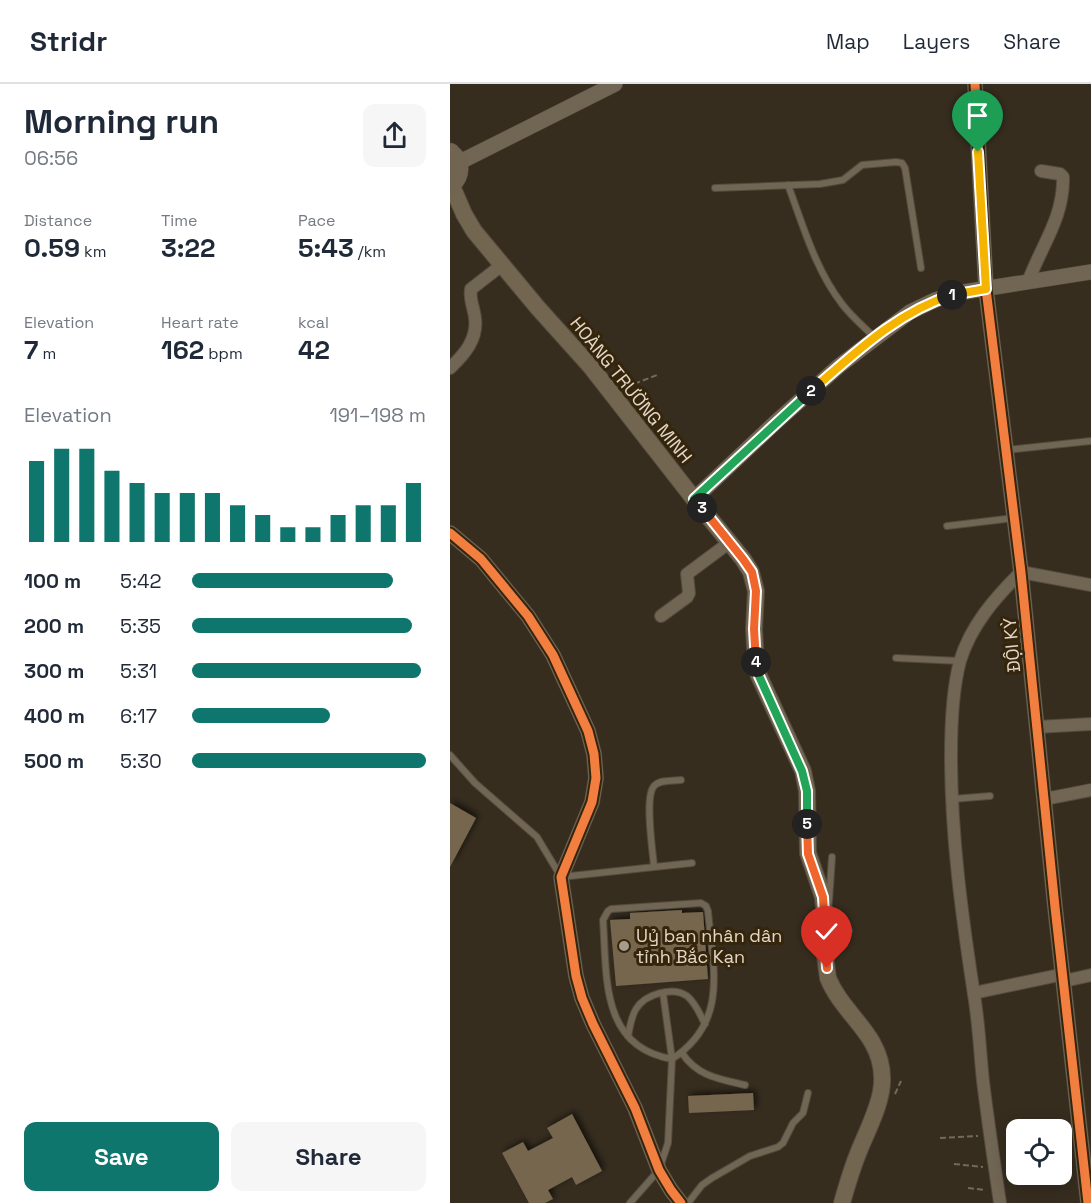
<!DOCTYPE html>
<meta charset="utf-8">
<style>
:root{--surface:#fff;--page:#f6f6f7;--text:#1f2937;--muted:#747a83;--line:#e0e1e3;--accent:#0f766e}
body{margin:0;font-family:"Space Grotesk",sans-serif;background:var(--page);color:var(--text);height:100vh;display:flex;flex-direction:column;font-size:22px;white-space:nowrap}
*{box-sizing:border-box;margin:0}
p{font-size:20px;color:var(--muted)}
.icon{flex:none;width:33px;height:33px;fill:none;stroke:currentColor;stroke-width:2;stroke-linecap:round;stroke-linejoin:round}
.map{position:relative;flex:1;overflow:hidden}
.sheet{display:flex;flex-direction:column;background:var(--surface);width:450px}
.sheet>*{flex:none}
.controls{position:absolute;left:556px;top:1035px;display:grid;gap:12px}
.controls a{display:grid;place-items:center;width:66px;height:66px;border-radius:12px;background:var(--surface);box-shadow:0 3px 15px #0003;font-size:30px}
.pin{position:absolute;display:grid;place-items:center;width:51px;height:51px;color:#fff;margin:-62px -26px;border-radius:50% 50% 50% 0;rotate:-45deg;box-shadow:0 0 6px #0007}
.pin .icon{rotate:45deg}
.km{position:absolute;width:30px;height:30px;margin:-15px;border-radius:50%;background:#222;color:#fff;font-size:16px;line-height:30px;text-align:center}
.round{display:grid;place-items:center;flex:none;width:63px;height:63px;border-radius:12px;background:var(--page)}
.head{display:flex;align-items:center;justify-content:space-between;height:102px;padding:0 24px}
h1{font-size:33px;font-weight:600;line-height:45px}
.stats{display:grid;grid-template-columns:repeat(3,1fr);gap:9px;height:102px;padding:6px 24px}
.stats div{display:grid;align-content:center}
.stats b{font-size:26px;font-weight:600}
.stats small{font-size:16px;font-weight:400}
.stats p{font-size:16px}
.chart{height:168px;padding:12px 24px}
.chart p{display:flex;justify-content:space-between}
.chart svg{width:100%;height:108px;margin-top:6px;stroke:var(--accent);stroke-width:6}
.primary-button{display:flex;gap:12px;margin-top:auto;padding:12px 24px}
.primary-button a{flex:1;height:69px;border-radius:12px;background:var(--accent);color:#fff;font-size:24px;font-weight:600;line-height:69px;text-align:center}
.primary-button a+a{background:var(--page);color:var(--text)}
ul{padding:0 24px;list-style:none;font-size:20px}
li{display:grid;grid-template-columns:96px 72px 1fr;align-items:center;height:45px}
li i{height:15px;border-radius:8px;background:var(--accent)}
header{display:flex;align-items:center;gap:36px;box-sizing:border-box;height:84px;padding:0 30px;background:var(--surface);border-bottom:2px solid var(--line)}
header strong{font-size:28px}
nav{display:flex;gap:33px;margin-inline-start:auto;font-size:21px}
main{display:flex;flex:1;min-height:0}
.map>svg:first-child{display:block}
</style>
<header>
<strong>Stridr</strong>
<nav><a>Map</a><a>Layers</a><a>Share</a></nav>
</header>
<main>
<section class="sheet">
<div class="head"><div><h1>Morning run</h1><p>06:56</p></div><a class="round"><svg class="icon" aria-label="share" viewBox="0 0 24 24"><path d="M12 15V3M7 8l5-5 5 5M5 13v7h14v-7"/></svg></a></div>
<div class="stats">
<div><p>Distance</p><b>0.59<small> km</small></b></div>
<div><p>Time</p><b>3:22</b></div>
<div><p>Pace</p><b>5:43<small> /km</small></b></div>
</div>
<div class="stats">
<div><p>Elevation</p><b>7<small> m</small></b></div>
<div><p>Heart rate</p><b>162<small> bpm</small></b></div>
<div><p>kcal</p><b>42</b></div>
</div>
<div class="chart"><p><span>Elevation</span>191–198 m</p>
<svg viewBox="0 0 160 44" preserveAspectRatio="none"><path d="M5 44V11M15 44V6M25 44V6M35 44V15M45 44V20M55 44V24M65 44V24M75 44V24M85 44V29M95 44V33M105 44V38M115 44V38M125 44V33M135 44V29M145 44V29M155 44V20"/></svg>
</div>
<ul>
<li><b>100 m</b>5:42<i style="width:86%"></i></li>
<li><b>200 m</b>5:35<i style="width:94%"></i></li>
<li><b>300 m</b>5:31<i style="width:98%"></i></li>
<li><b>400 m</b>6:17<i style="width:59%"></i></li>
<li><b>500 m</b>5:30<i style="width:100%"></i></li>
</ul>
<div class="primary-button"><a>Save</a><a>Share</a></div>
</section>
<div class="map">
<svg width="641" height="1119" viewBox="0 0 641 1119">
<defs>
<filter id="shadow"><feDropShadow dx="3" dy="-3" stdDeviation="3" flood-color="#0009"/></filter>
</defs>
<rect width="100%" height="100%" fill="#362d1f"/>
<!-- building -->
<g fill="#75664e" filter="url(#shadow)">
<path d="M0,719L26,734L0,783Z"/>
<path d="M232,826V829L253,828L258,895L166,902L160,836L180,835V829Z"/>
<path d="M303,1009L304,1026L239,1029L238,1012Z"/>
<path d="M122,1030L152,1087L126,1101L122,1093L98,1106L103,1115L95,1119H79L52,1069L73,1058L78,1067L103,1054L97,1044Z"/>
</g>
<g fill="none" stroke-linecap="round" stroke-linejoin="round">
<!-- service casing -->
<g stroke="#534b3f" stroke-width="8">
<g id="service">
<path d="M338,101C353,141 365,185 392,220C401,232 413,242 424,253"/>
<path d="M265,104L370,100L393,96L412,81L446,78L452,79L455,84L471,184"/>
<path d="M557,366L641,357"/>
<path d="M497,442L564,434"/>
<path d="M446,574L510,577"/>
<path d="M0,671L25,699L87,753L111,793L242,779"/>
<path d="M502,715L540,712"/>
<path d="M204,783C203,768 194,713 204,702C210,695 223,697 231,696"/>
<path d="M379,817L382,773"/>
<path d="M251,819L256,822L258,827C263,884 279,938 222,975C150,963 157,892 153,836L158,827L161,825Z"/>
<path d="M378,870L396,854L399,847"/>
<path d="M178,952C180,943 181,933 186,925C195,910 223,902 237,912C246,919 250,931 255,940"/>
<path d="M232,969C247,992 269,995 295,1001"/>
<path d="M180,1119L209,1086L218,1059L222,975L213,909"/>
<path d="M238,1119L252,1101L262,1094L300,1072L328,1063L333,1059L343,1039L353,1029L358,1009"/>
</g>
</g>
<!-- minor casing -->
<g stroke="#534b3f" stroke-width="14">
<g id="minor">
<path d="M578,198C591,162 614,134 613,93L610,90L591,87"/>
<path d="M0,284C14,271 28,255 25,234C24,224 19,215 21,205L52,181"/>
<path d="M211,532L237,513L239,509L237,490L280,458"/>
<path d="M587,643L641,640"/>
<path d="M595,715L641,706"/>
<path d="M614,897L641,891"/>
<path d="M524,909L614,890"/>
<path d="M550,1119C544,1078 538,1038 533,997C530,969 529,940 524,911C512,832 501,752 501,672C501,641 502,607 510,577C521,541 545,514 571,488L641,501"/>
</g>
</g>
<!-- tertiary casing -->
<g stroke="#534b3f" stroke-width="16">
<g id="tertiary">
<path d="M525,0L536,205L571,488L605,823L638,1119"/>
<path d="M8,79L165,0"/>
<path d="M244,415L327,337L389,282L460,228L485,216L507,209L641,188"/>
<path d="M0,449L31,475L78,532L103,571L138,647L144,670L146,694L142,718L111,793L126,892L132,914L143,940L185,1024L209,1086L221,1106L231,1119"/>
</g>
</g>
<!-- secondary casing -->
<g stroke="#534b3f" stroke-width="18">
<path id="secondary" d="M1,100L14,130L24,147L88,224L141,283L244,415L293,475L301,488L306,507L304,545L306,580L309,592L353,687L357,707L358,769L373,813L374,825L375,872L378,894C388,919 409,936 422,958C445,998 424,1030 409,1067C402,1084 397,1101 392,1119"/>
</g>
<!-- trunk casing -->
<g stroke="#534b3f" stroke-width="21">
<path id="trunk" d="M0,69C11,79 11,91 0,101"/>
</g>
<!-- path -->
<g stroke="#736a5c" stroke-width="2" stroke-dasharray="6 3" stroke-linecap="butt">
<path d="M176,303L207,291"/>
<path d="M445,1010L451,997"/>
<path d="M490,1054L528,1052"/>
<path d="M504,1080L533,1083"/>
<path d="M518,1104L536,1106"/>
</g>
<!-- service -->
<use href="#service" stroke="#716554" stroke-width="6"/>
<!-- minor -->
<use href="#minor" stroke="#716554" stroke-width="12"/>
<!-- tertiary -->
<use href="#tertiary" stroke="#716554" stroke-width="15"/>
<!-- secondary -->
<use href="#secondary" stroke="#736650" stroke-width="16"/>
<!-- trunk -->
<use href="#trunk" stroke="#716450" stroke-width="20"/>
<!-- cycleway casing -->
<g stroke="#35250b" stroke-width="13">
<g id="cycleway">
<path d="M525,0L536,205L571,488L605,823L638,1119"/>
<path d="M0,449L31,475L78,532L103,571L138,647L144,670L146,694L142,718L111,793L126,892L132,914L143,940L185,1024L209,1086L221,1106L231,1119"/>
</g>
</g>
<!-- cycleway -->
<use href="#cycleway" stroke="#f27e40" stroke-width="9"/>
</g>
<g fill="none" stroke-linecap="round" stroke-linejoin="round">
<!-- split-1 casing -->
<g stroke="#fff" stroke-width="12">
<path id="split-1" d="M502,211L536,205L528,68"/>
</g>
<!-- split-2 casing -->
<g stroke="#fff" stroke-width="12">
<path id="split-2" d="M361,307C404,270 447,228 502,211"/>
</g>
<!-- split-3 casing -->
<g stroke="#fff" stroke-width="12">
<path id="split-3" d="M252,424L244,415L361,307"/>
</g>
<!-- split-4 casing -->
<g stroke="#fff" stroke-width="12">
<path id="split-4" d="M252,424L293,475L302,488L306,507L304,545L306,578"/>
</g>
<!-- split-5 casing -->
<g stroke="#fff" stroke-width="12">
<path id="split-5" d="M306,578L309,592L352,687L357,707V740"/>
</g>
<!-- split-6 casing -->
<g stroke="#fff" stroke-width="12">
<path id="split-6" d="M357,740L358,770L373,813L377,884"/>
</g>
<!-- split-1 -->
<use href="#split-1" stroke="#f5b400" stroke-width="8"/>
<!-- split-2 -->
<use href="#split-2" stroke="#f5b400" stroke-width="8"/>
<!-- split-3 -->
<use href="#split-3" stroke="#22a559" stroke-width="8"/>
<!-- split-4 -->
<use href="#split-4" stroke="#f0652b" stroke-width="8"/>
<!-- split-5 -->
<use href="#split-5" stroke="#22a559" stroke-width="8"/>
<!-- split-6 -->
<use href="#split-6" stroke="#f0652b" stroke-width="8"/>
</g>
<!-- markers -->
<circle fill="#a69c8d" stroke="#35250b" stroke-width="2" cx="174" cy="862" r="6"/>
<g text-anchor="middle" stroke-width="6" stroke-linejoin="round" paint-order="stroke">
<!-- street labels -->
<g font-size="18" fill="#e2d7c8" stroke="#35250b">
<text transform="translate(181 306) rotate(51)" y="6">HOÀNG TRƯỜNG MINH</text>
<text transform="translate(562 561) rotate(-95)" y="6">ĐỘI KỲ</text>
</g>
<!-- poi labels -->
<g font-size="18" fill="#e2d7c8" stroke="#35250b" text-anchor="start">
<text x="186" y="858">Uỷ ban nhân dân<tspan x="186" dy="21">tỉnh Bắc Kạn</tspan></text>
</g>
</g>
</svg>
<div class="controls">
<a><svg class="icon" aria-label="locate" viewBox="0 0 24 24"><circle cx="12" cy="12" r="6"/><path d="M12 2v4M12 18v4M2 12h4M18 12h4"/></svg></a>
</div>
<div class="pin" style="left:528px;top:68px;background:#1e9e55"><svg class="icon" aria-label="arrive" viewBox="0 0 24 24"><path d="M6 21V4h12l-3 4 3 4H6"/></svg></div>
<div class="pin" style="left:377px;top:884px;background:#d93025"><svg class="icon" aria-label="check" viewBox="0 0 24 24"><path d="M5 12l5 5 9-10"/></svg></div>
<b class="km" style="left:502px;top:211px">1</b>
<b class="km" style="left:361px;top:307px">2</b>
<b class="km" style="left:252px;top:424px">3</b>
<b class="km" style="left:306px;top:578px">4</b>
<b class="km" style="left:357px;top:740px">5</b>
</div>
</main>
